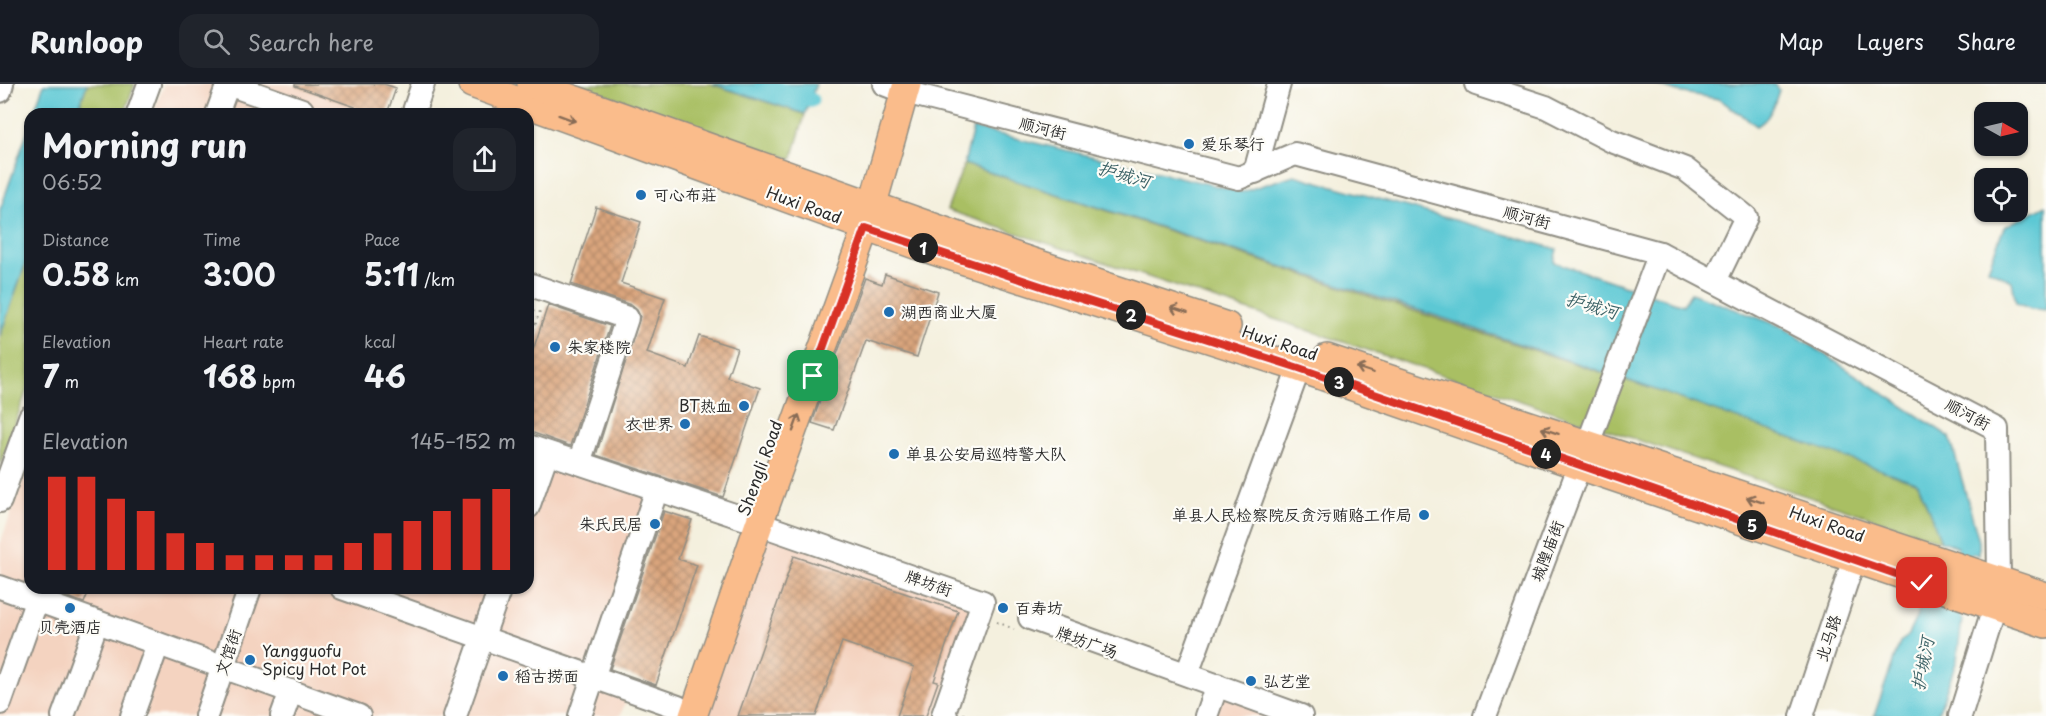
<!DOCTYPE html>
<meta charset="utf-8">
<style>
:root{--surface:#171b24;--page:#20242c;--text:#f1f3f6;--muted:#9ea1a6;--line:#363941;--accent:#d93025}
body{margin:0;font-family:"Playpen Sans","LXGW WenKai TC",sans-serif;background:var(--page);color:var(--text);height:100vh;display:flex;flex-direction:column;font-size:22px;white-space:nowrap}
*{box-sizing:border-box;margin:0}
p{font-size:20px;color:var(--muted)}
.icon{flex:none;width:33px;height:33px;fill:none;stroke:currentColor;stroke-width:2;stroke-linecap:round;stroke-linejoin:round}
.map{position:relative;flex:1;overflow:hidden}
.drawer{position:absolute;left:24px;top:24px;width:510px;height:486px;display:flex;flex-direction:column;background:var(--surface);border-radius:18px;box-shadow:0 2px 4px #0004}
.drawer>*{flex:none}
.needle{width:39px;rotate:98deg}
.fabs{position:absolute;left:1974px;top:18px;display:grid;gap:12px}
.fabs a{display:grid;place-items:center;width:54px;height:54px;border-radius:12px;background:var(--surface);box-shadow:0 2px 4px #0004;font-size:30px}
.pin{position:absolute;display:grid;place-items:center;width:51px;height:51px;color:#fff;margin:-26px;border-radius:12px;box-shadow:0 3px 9px #0006}
.km{position:absolute;width:30px;height:30px;margin:-15px;border-radius:50%;background:#222;color:#fff;font-size:16px;line-height:30px;text-align:center}
.round{display:grid;place-items:center;flex:none;width:63px;height:63px;border-radius:18px;background:var(--page)}
.head{display:flex;align-items:center;justify-content:space-between;height:102px;padding:0 18px}
h1{font-size:33px;font-weight:700;line-height:45px}
.figures{display:grid;grid-template-columns:repeat(3,1fr);gap:9px;height:102px;padding:6px 18px}
.figures div{display:grid;align-content:center}
.figures b{font-size:30px;font-weight:700}
.figures small{font-size:16px;font-weight:400}
.figures p{font-size:16px}
.chart{height:168px;padding:12px 18px}
.chart p{display:flex;justify-content:space-between}
.chart svg{width:100%;height:108px;margin-top:6px;stroke:var(--accent);stroke-width:6}
header{display:flex;align-items:center;gap:36px;box-sizing:border-box;height:84px;padding:0 30px;background:var(--surface);border-bottom:2px solid var(--line)}
header strong{font-size:28px}
nav{display:flex;gap:33px;margin-inline-start:auto;font-size:21px}
.search{width:420px;height:54px;background:var(--page);display:flex;align-items:center;gap:15px;box-sizing:border-box;padding:0 21px;border-radius:18px;color:var(--muted);font-size:22px}
.map>svg:first-child{display:block}
</style>
<header>
<strong>Runloop</strong>
<div class="search"><svg class="icon" aria-label="search" viewBox="0 0 24 24"><circle cx="10" cy="10" r="6"/><path d="M15 15l6 6"/></svg>Search here</div>
<nav><a>Map</a><a>Layers</a><a>Share</a></nav>
</header>
<div class="map">
<svg width="2046" height="632" viewBox="0 0 2046 632">
<defs>
<pattern id="building-cross-hatch" width="8" height="8" patternUnits="userSpaceOnUse" patternTransform="scale(1.5)"><rect width="8" height="8" fill="#daa57d"/><path d="M0 0l8 8M0 8l8-8" fill="none" stroke="#b18767"/></pattern>
</defs>
<rect width="100%" height="100%" fill="#fdfcf7"/>
<filter id="ink" filterUnits="userSpaceOnUse"><feTurbulence type="fractalNoise" baseFrequency=".0167" numOctaves="2"/><feDisplacementMap in="SourceGraphic" scale="12" xChannelSelector="R" yChannelSelector="G"/><feConvolveMatrix kernelMatrix="1 2 1 2 8 2 1 2 1" color-interpolation-filters="sRGB"/></filter>
<filter id="wash" filterUnits="userSpaceOnUse"><feTurbulence type="fractalNoise" baseFrequency=".008" numOctaves="4" result="noise"/><feDisplacementMap in="SourceGraphic" scale="24" xChannelSelector="R" yChannelSelector="G"/><feGaussianBlur stdDeviation="1.35" result="paint"/><feColorMatrix in="noise" values="0 0 0 0 0 0 0 0 0 0 0 0 0 0 0 0 0 1.4 0 .05"/><feComposite in="paint" operator="in"/></filter>
<g filter="url(#wash)">
<rect width="100%" height="100%" fill="#f4f0de"/>
<!-- built -->
<g fill="#f4d3c0">
<path d="M164,0H289L355,23L352,30H153Z"/>
<path d="M528,362L657,405L593,593L630,606L620,632H0V460L30,375V504H528Z"/>
<path d="M767,449L975,521L935,632H704Z"/>
<path d="M1219,610L1276,632H1212Z"/>
</g>
<!-- green -->
<g fill="#a9bf64" stroke="#6a7548" stroke-width="1.5">
<path d="M87,0H135L124,30H77Z"/>
<path d="M576,0H711L805,30L792,75Z"/>
<path d="M964,80L1656,306L1918,399L1941,457L947,126Z"/>
<path d="M30,167V297L0,382V252Z"/>
</g>
<!-- water -->
<g fill="#5cc8d4" stroke="#447a80" stroke-width="1.5">
<path d="M44,0H87L77,30H33Z"/>
<path d="M712,0H816L805,30Z"/>
<path d="M1654,0H1776L1779,6C1774,21 1771,34 1757,42L1719,15L1677,8Z"/>
<path d="M30,40V167L0,252V126Z"/>
<path d="M973,44L1242,108L1294,91L1557,165L1554,178L1683,221L1691,209L1783,243L1950,353L1979,457V471L1941,457L1918,399L1656,306L1452,237L964,80Z"/>
<path d="M2046,121V226L2031,225L2016,219L2012,197L1988,185L2004,143Z"/>
<path d="M1921,523L1940,525L1962,535L1957,576L1937,632H1874L1900,558L1907,553Z"/>
</g>
<g fill="none" stroke-linecap="round" stroke-linejoin="round">
<!-- canal -->
<g stroke="#5cc8d4" stroke-width="15">
<path d="M762,0L811,16"/>
<path d="M1950,550L1968,447"/>
</g>
</g>
<g id="blocks">
<!-- building -->
<g fill="url(#building-cross-hatch)">
<path d="M295,0H384L396,4L387,30H352L355,23L295,2Z"/>
<path d="M596,123L641,138L621,199L665,214L647,269L688,284L699,252L737,264L727,293L760,304L723,413L596,371L640,232L637,226L631,221L571,200Z"/>
<path d="M885,190L938,208L917,273L866,257L834,346L812,339L865,194L882,200Z"/>
<path d="M548,221L610,242L570,362L528,347V281Z"/>
<path d="M664,427L692,436L678,475L697,481L656,601L610,585Z"/>
<path d="M794,472L958,527L934,597L938,598L926,632H897L914,583L842,558L816,632H738Z"/>
<path d="M54,504H90L84,519L54,508Z"/>
</g>
</g>
</g>
<g filter="url(#ink)">
<use href="#blocks" fill-opacity="0" stroke="#908e84" stroke-width="1.5"/>
<g fill="none" stroke-linecap="round" stroke-linejoin="round">
<!-- minor casing -->
<g stroke="#908e84" stroke-width="26">
<g id="minor">
<path d="M884,0L905,8L1239,94L1295,70L1660,169L1997,345L1999,497L1994,523L1960,632"/>
<path d="M1476,0L1546,23L1612,57L1685,85L1746,133L1715,197"/>
<path d="M0,7L2,0"/>
<path d="M138,30L149,0"/>
<path d="M217,30L228,0L302,26L300,30"/>
<path d="M413,30L423,0"/>
<path d="M1255,88L1279,0"/>
<path d="M528,200L627,234L579,379"/>
<path d="M528,362L743,434"/>
<path d="M0,417L30,333"/>
<path d="M528,423L547,369"/>
<path d="M759,440L983,518L943,631L946,632"/>
<path d="M0,503L359,632"/>
<path d="M342,504L678,623"/>
<path d="M1030,534L1301,632"/>
<path d="M1187,590L1299,284"/>
<path d="M0,619L41,504"/>
<path d="M63,632L97,538"/>
<path d="M132,632L158,560"/>
<path d="M206,632L250,504"/>
<path d="M282,632L291,607"/>
<path d="M455,632L500,504"/>
<path d="M580,632L657,405"/>
<path d="M1206,632L1217,601"/>
<path d="M1485,632L1660,169"/>
<path d="M1802,632L1854,475"/>
</g>
</g>
<!-- major casing -->
<g stroke="#908e84" stroke-width="30">
<g id="major">
<path d="M472,0L915,161L1299,284L1580,382L2046,540"/>
<path d="M531,0L1018,173L1227,242"/>
<path d="M1327,274L2046,512"/>
<path d="M693,632L759,440L866,144L907,0"/>
</g>
</g>
<!-- path -->
<g stroke="#908e84" stroke-width="2" stroke-dasharray="1.5 4.5" stroke-linecap="butt">
<path d="M528,245L534,226L532,221"/>
<path d="M528,263L541,224"/>
<path d="M997,538L1014,545"/>
<path d="M963,630L970,632"/>
</g>
<!-- minor -->
<use href="#minor" stroke="#fff" stroke-width="22"/>
<!-- major -->
<use href="#major" stroke="#fabc8b" stroke-width="27"/>
</g>
<!-- one-way arrows -->
<defs><path id="oneway-shaft" d="M-6 0H5M1.5-3L5.5 0L1.5 3" fill="none" stroke-width="1.6" stroke-linecap="round" stroke-linejoin="round" transform="scale(1.5)"/></defs>
<g stroke="#886c56">
<use href="#oneway-shaft" transform="translate(567 34) rotate(20)"/>
<use href="#oneway-shaft" transform="translate(1179 226) rotate(-162)"/>
<use href="#oneway-shaft" transform="translate(1365 286) rotate(-162)"/>
<use href="#oneway-shaft" transform="translate(796 339) rotate(-70)"/>
<use href="#oneway-shaft" transform="translate(1550 347) rotate(-162)"/>
<use href="#oneway-shaft" transform="translate(1755 416) rotate(-161)"/>
</g>
</g>
<g fill="none" stroke-linecap="round" stroke-linejoin="round" filter="url(#ink)">
<!-- route casing -->
<g stroke="#fff" stroke-width="12">
<path id="route" d="M813,292L866,144L1047,204L1299,284L1922,499"/>
</g>
<!-- route -->
<use href="#route" stroke="#d93025" stroke-width="8"/>
</g>
<!-- markers -->
<g fill="#1f6fb2" stroke="#fdfcf7" stroke-width="2">
<circle cx="1189" cy="60" r="6"/>
<circle cx="641" cy="111" r="6"/>
<circle cx="889" cy="228" r="6"/>
<circle cx="555" cy="263" r="6"/>
<circle cx="744" cy="322" r="6"/>
<circle cx="685" cy="340" r="6"/>
<circle cx="894" cy="370" r="6"/>
<circle cx="1424" cy="431" r="6"/>
<circle cx="655" cy="440" r="6"/>
<circle cx="70" cy="524" r="6"/>
<circle cx="1003" cy="524" r="6"/>
<circle cx="250" cy="576" r="6"/>
<circle cx="503" cy="592" r="6"/>
<circle cx="1251" cy="597" r="6"/>
</g>
<g text-anchor="middle" stroke-width="4.5" stroke-linejoin="round" paint-order="stroke">
<!-- street labels -->
<g font-size="16" fill="#2b2b2b" stroke="#fdfcf7">
<text transform="translate(1043 44) rotate(14)" y="6">顺河街</text>
<text transform="translate(804 121) rotate(20)" y="6">Huxi Road</text>
<text transform="translate(1527 133) rotate(15)" y="6">顺河街</text>
<text transform="translate(1280 259) rotate(18)" y="6">Huxi Road</text>
<text transform="translate(1968 330) rotate(28)" y="6">顺河街</text>
<text transform="translate(760 384) rotate(-70)" y="6">Shengli Road</text>
<text transform="translate(1827 440) rotate(19)" y="6">Huxi Road</text>
<text transform="translate(1547 467) rotate(-69)" y="6">城隍庙街</text>
<text transform="translate(929 499) rotate(19)" y="6">牌坊街</text>
<text transform="translate(1828 554) rotate(-72)" y="6">北马路</text>
<text transform="translate(1087 558) rotate(20)" y="6">牌坊广场</text>
<text transform="translate(228 568) rotate(-71)" y="6">文馆街</text>
</g>
<!-- poi labels -->
<g font-size="16" fill="#2b2b2b" stroke="#fdfcf7" text-anchor="start">
<text x="1201" y="66">爱乐琴行</text>
<text x="653" y="117">可心布莊</text>
<text x="901" y="234">湖西商业大厦</text>
<text x="567" y="269">朱家楼院</text>
<text x="732" y="328" text-anchor="end">BT热血</text>
<text x="673" y="346" text-anchor="end">衣世界</text>
<text x="906" y="376">单县公安局巡特警大队</text>
<text x="1412" y="437" text-anchor="end">单县人民检察院反贪污贿赂工作局</text>
<text x="643" y="446" text-anchor="end">朱氏民居</text>
<text x="1015" y="530">百寿坊</text>
<text x="70" y="549" text-anchor="middle">贝壳酒店</text>
<text x="262" y="573">Yangguofu<tspan x="262" dy="18">Spicy Hot Pot</tspan></text>
<text x="515" y="598">稻古捞面</text>
<text x="1263" y="603">弘艺堂</text>
</g>
<!-- water labels -->
<g font-size="18" font-style="italic" fill="#3c6266" stroke="#fdfcf7">
<text transform="translate(1124 91) rotate(16)" y="6">护城河</text>
<text transform="translate(1592 222) rotate(16)" y="6">护城河</text>
<text transform="translate(1923 580) rotate(-79)" y="6">护城河</text>
</g>
</g>
</svg>
<div class="fabs">
<a><svg class="needle" viewBox="-14 -14 28 28"><path d="M0-13l5 13h-10z" fill="#e53935"/><path d="M0 13l5-13h-10z" fill="#9ea1a6"/></svg></a>
<a><svg class="icon" aria-label="locate" viewBox="0 0 24 24"><circle cx="12" cy="12" r="6"/><path d="M12 2v4M12 18v4M2 12h4M18 12h4"/></svg></a>
</div>
<div class="pin" style="left:813px;top:292px;background:#1e9e55"><svg class="icon" aria-label="arrive" viewBox="0 0 24 24"><path d="M6 21V4h12l-3 4 3 4H6"/></svg></div>
<div class="pin" style="left:1922px;top:499px;background:#d93025"><svg class="icon" aria-label="check" viewBox="0 0 24 24"><path d="M5 12l5 5 9-10"/></svg></div>
<b class="km" style="left:923px;top:164px">1</b>
<b class="km" style="left:1131px;top:231px">2</b>
<b class="km" style="left:1339px;top:298px">3</b>
<b class="km" style="left:1546px;top:370px">4</b>
<b class="km" style="left:1752px;top:441px">5</b>
<section class="drawer">
<div class="head"><div><h1>Morning run</h1><p>06:52</p></div><a class="round"><svg class="icon" aria-label="share" viewBox="0 0 24 24"><path d="M12 15V3M7 8l5-5 5 5M5 13v7h14v-7"/></svg></a></div>
<div class="figures">
<div><p>Distance</p><b>0.58<small> km</small></b></div>
<div><p>Time</p><b>3:00</b></div>
<div><p>Pace</p><b>5:11<small> /km</small></b></div>
</div>
<div class="figures">
<div><p>Elevation</p><b>7<small> m</small></b></div>
<div><p>Heart rate</p><b>168<small> bpm</small></b></div>
<div><p>kcal</p><b>46</b></div>
</div>
<div class="chart"><p><span>Elevation</span>145–152 m</p>
<svg viewBox="0 0 160 44" preserveAspectRatio="none"><path d="M5 44V6M15 44V6M25 44V15M35 44V20M45 44V29M55 44V33M65 44V38M75 44V38M85 44V38M95 44V38M105 44V33M115 44V29M125 44V24M135 44V20M145 44V15M155 44V11"/></svg>
</div>
</section>
</div>
